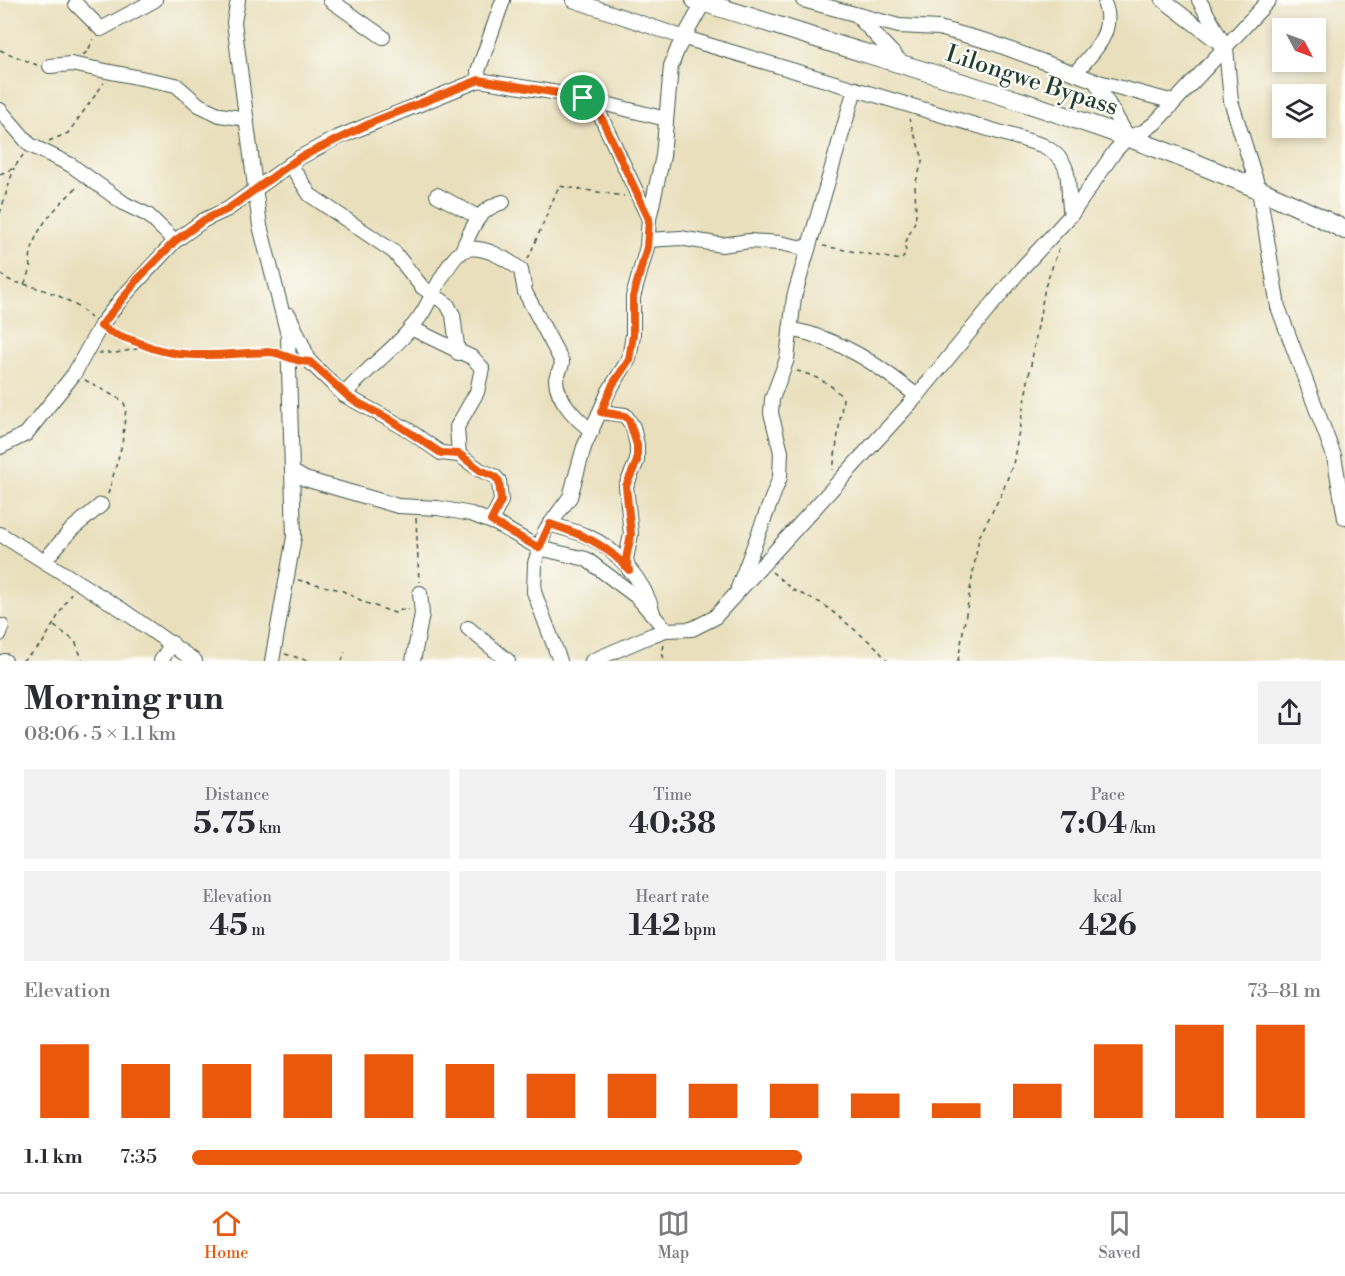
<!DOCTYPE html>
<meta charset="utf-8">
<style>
:root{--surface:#fff;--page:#f2f2f3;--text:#2b2b33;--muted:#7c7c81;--line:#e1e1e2;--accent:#ea580c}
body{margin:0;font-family:"Libre Bodoni",serif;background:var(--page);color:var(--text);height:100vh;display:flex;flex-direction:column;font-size:22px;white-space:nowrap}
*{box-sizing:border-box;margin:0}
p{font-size:20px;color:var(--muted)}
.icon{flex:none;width:33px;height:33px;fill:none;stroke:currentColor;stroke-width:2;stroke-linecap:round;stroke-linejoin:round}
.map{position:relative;height:661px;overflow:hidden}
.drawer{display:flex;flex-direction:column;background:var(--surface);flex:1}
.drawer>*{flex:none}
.needle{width:39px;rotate:131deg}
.buttons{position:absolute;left:1272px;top:18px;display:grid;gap:12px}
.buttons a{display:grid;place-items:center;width:54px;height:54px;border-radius:0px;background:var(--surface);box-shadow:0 3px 9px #0003;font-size:30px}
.pin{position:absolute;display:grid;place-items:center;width:51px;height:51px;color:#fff;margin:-26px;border:3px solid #fff;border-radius:50%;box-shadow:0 2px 6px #0007}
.round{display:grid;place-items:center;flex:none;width:63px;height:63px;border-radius:0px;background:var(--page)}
.head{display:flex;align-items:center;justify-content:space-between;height:102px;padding:0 24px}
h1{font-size:33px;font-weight:800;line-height:45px}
.figures{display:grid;grid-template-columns:repeat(3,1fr);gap:9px;height:102px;padding:6px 24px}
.figures div{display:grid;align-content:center;border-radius:0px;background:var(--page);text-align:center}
.figures b{font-size:30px;font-weight:800}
.figures small{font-size:16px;font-weight:400}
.figures p{font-size:16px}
.chart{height:168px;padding:12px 24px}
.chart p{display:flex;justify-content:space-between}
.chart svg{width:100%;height:108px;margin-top:6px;stroke:var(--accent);stroke-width:6}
ul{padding:0 24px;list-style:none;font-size:20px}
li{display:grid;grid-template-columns:96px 72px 1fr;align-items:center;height:45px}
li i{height:15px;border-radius:8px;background:var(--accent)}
.dock{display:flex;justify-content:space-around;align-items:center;height:84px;border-top:2px solid var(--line);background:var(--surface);font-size:16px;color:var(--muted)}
.dock a{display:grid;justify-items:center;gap:3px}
.dock .on{color:var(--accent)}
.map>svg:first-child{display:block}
</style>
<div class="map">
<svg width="1345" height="661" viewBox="0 0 1345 661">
<rect width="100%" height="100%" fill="#fdfcf7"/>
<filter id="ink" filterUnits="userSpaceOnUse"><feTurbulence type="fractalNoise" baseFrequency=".0167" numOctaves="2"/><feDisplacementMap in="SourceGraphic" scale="12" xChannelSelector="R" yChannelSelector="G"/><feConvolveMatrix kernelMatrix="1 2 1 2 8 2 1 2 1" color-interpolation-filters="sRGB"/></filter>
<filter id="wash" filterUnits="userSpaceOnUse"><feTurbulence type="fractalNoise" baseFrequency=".008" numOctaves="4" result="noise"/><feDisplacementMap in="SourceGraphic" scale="24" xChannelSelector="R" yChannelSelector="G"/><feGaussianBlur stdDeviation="1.35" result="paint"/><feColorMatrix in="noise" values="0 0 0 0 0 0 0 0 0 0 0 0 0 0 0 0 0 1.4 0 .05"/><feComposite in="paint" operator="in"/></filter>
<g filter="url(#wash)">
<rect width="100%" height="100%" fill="#e9dfbc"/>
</g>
<g filter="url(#ink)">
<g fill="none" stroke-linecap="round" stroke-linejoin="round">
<!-- minor casing -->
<g stroke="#3d5548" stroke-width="16">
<g id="minor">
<path d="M238,0L234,22L260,226L288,335L294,537L272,661"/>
<path d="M330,0L383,37"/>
<path d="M573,0L685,38L1042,145C1077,163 1065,182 1071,215"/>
<path d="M803,0L899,26L939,28L990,42L1095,81L1174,102"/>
<path d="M1163,0L1222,45"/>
<path d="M1199,0L1226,48L1231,101L1259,190L1278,307L1334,456L1345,518"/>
<path d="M76,4L101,29L155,0"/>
<path d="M859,18L904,65"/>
<path d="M50,66L71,64L176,85L199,105L220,115L247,119"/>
<path d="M1075,73C1093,53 1115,32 1105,5"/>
<path d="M479,80L478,71L503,0"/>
<path d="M1095,81L1128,137"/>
<path d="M594,102L649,219"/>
<path d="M0,110L30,145L71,165L125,204L148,215L175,241"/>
<path d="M290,164L310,195L394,252L422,287L447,304L453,315L458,353"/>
<path d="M437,195L478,217"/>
<path d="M648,240L680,238L722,245L749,241L780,243L808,249"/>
<path d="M461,253C472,229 476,210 503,202"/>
<path d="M289,315L310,362L344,395L407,429L441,453L459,455L480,470L494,476L499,481L501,501L491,521"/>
<path d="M411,328L473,358L482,368L477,392L457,427L459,455"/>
<path d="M790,329C841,339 877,364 917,396"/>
<path d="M344,395C368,366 403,344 423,312C431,299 451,252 467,249C485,246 507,259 521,270L525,292L562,362C562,369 556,374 556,380C557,400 577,420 592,431"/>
<path d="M601,412L625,415L633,427L637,445V461L626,486L631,534L626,559L629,570"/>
<path d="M0,447L26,434L74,374L101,325L122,298L175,241L204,220L228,209L299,158L334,139L479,80L570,95L666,119"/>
<path d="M293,472L305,479L398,506L438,508L471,514L497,524L539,548L586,559L637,597L666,630"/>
<path d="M550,524C562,528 575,531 587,536C617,549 645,581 653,613"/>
<path d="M0,534L121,609L195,661"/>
<path d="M44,561L72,529L101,505"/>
<path d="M738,588L780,477L781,452L771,413L772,399L787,359L794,297L855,89"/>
<path d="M468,628L508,661"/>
<path d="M0,634L2,626"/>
<path d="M4,661H5"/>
<path d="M161,661L172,643"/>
<path d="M413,661L422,614L420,593"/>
<path d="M560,661L534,592L535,563L545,531L570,497L584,447L609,391L629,359L633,335V297L647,247L649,219L663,156L671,66L678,48L705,0"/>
<path d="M592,661L652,635L666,630L692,629L714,618L917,396L1022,268L1071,215L1115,151L1128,137L1143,132L1155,123L1269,0"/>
</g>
</g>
<!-- major casing -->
<g stroke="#3d5548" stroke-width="20">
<path id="major" d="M695,0C753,17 810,37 868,54C1031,103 1194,153 1345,230"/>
</g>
<!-- path -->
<g stroke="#3d5548" stroke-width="1.5" stroke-dasharray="4.5 4.5" stroke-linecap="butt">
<path d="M0,50L37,65"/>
<path d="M83,55L88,51L93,39"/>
<path d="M49,141L68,133L104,83"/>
<path d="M0,174L14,168L23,155"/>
<path d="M0,213L14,168"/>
<path d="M823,246L901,260L906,254L905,244L916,219L915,185L923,159L909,119"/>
<path d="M528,259L559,186L624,196"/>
<path d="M0,274C10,282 16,282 27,285C50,291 73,300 91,318"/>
<path d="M24,284C36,263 27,266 32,249C38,223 61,203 79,185"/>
<path d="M112,333L146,346"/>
<path d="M98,353H116L146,347L170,353L277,354"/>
<path d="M797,371C813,375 834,384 843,399L833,470"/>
<path d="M85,380L123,401L126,408L122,445L108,494"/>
<path d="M416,518L419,582"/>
<path d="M772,572L793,590L823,604L876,647L887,661"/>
<path d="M298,580L341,590L366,603L395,613L401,610H409"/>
<path d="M54,626L75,641L83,661"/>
<path d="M664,645L662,653L665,661"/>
<path d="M285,654L309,661"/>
<path d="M22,661L42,644L71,593"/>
<path d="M342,661L345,652"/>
<path d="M958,661L979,537L1002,493L1013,464L1045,287L1060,245"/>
</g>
<!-- minor -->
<use href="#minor" stroke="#fff" stroke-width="14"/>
<!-- major -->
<use href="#major" stroke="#fff" stroke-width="18"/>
</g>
</g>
<g fill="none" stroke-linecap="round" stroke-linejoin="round" filter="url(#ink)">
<!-- route casing -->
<g stroke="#fff" stroke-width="12">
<path id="route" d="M479,80L570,95L594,102L649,219L647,247L633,297V335L629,360L613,384L601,412L625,416L629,420L637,445V461L626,486L631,534L626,559L629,570C605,543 583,535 550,524L539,548L491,521L501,501L499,481L494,476L480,470L459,454L441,453L389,419L351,399L310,362C293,362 280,352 270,352C228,353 182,362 142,344C128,338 114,336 101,326L138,279L175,241L204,220L228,209L299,158L375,121Z"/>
</g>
<!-- route -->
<use href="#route" stroke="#ea580c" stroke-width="8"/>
</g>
<g text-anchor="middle" stroke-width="4.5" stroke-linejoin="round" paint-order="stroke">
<!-- street labels -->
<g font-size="24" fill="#1f3d34" stroke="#fdfcf7">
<text transform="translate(1032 80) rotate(18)" y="8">Lilongwe Bypass</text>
</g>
</g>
</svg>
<div class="buttons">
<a><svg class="needle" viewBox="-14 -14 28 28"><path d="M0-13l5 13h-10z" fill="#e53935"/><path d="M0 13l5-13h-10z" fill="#7c7c81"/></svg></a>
<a><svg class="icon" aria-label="layers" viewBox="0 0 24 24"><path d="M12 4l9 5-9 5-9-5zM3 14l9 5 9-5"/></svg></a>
</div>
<div class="pin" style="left:583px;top:98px;background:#1e9e55"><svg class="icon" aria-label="arrive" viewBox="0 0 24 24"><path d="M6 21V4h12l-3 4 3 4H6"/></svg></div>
</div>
<section class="drawer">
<div class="head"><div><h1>Morning run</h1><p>08:06 · 5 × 1.1 km</p></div><a class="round"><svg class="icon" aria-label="share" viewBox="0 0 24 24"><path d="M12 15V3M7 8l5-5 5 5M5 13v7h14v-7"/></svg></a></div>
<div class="figures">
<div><p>Distance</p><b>5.75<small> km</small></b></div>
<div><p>Time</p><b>40:38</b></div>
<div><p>Pace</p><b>7:04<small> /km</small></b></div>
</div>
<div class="figures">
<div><p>Elevation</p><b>45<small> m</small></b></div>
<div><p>Heart rate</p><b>142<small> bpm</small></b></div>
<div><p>kcal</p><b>426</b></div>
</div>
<div class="chart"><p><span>Elevation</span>73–81 m</p>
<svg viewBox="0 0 160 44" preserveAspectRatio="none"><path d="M5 44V14M15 44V22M25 44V22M35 44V18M45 44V18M55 44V22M65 44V26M75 44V26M85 44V30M95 44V30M105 44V34M115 44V38M125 44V30M135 44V14M145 44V6M155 44V6"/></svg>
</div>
<ul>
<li><b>1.1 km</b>7:35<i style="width:54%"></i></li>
</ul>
</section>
<nav class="dock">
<a class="on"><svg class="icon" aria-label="home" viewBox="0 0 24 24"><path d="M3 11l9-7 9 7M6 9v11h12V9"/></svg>Home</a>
<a><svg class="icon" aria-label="map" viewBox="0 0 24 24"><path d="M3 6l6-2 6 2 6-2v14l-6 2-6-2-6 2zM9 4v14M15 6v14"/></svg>Map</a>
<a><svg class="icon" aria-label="saved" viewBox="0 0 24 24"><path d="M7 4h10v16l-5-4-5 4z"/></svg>Saved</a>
</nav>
